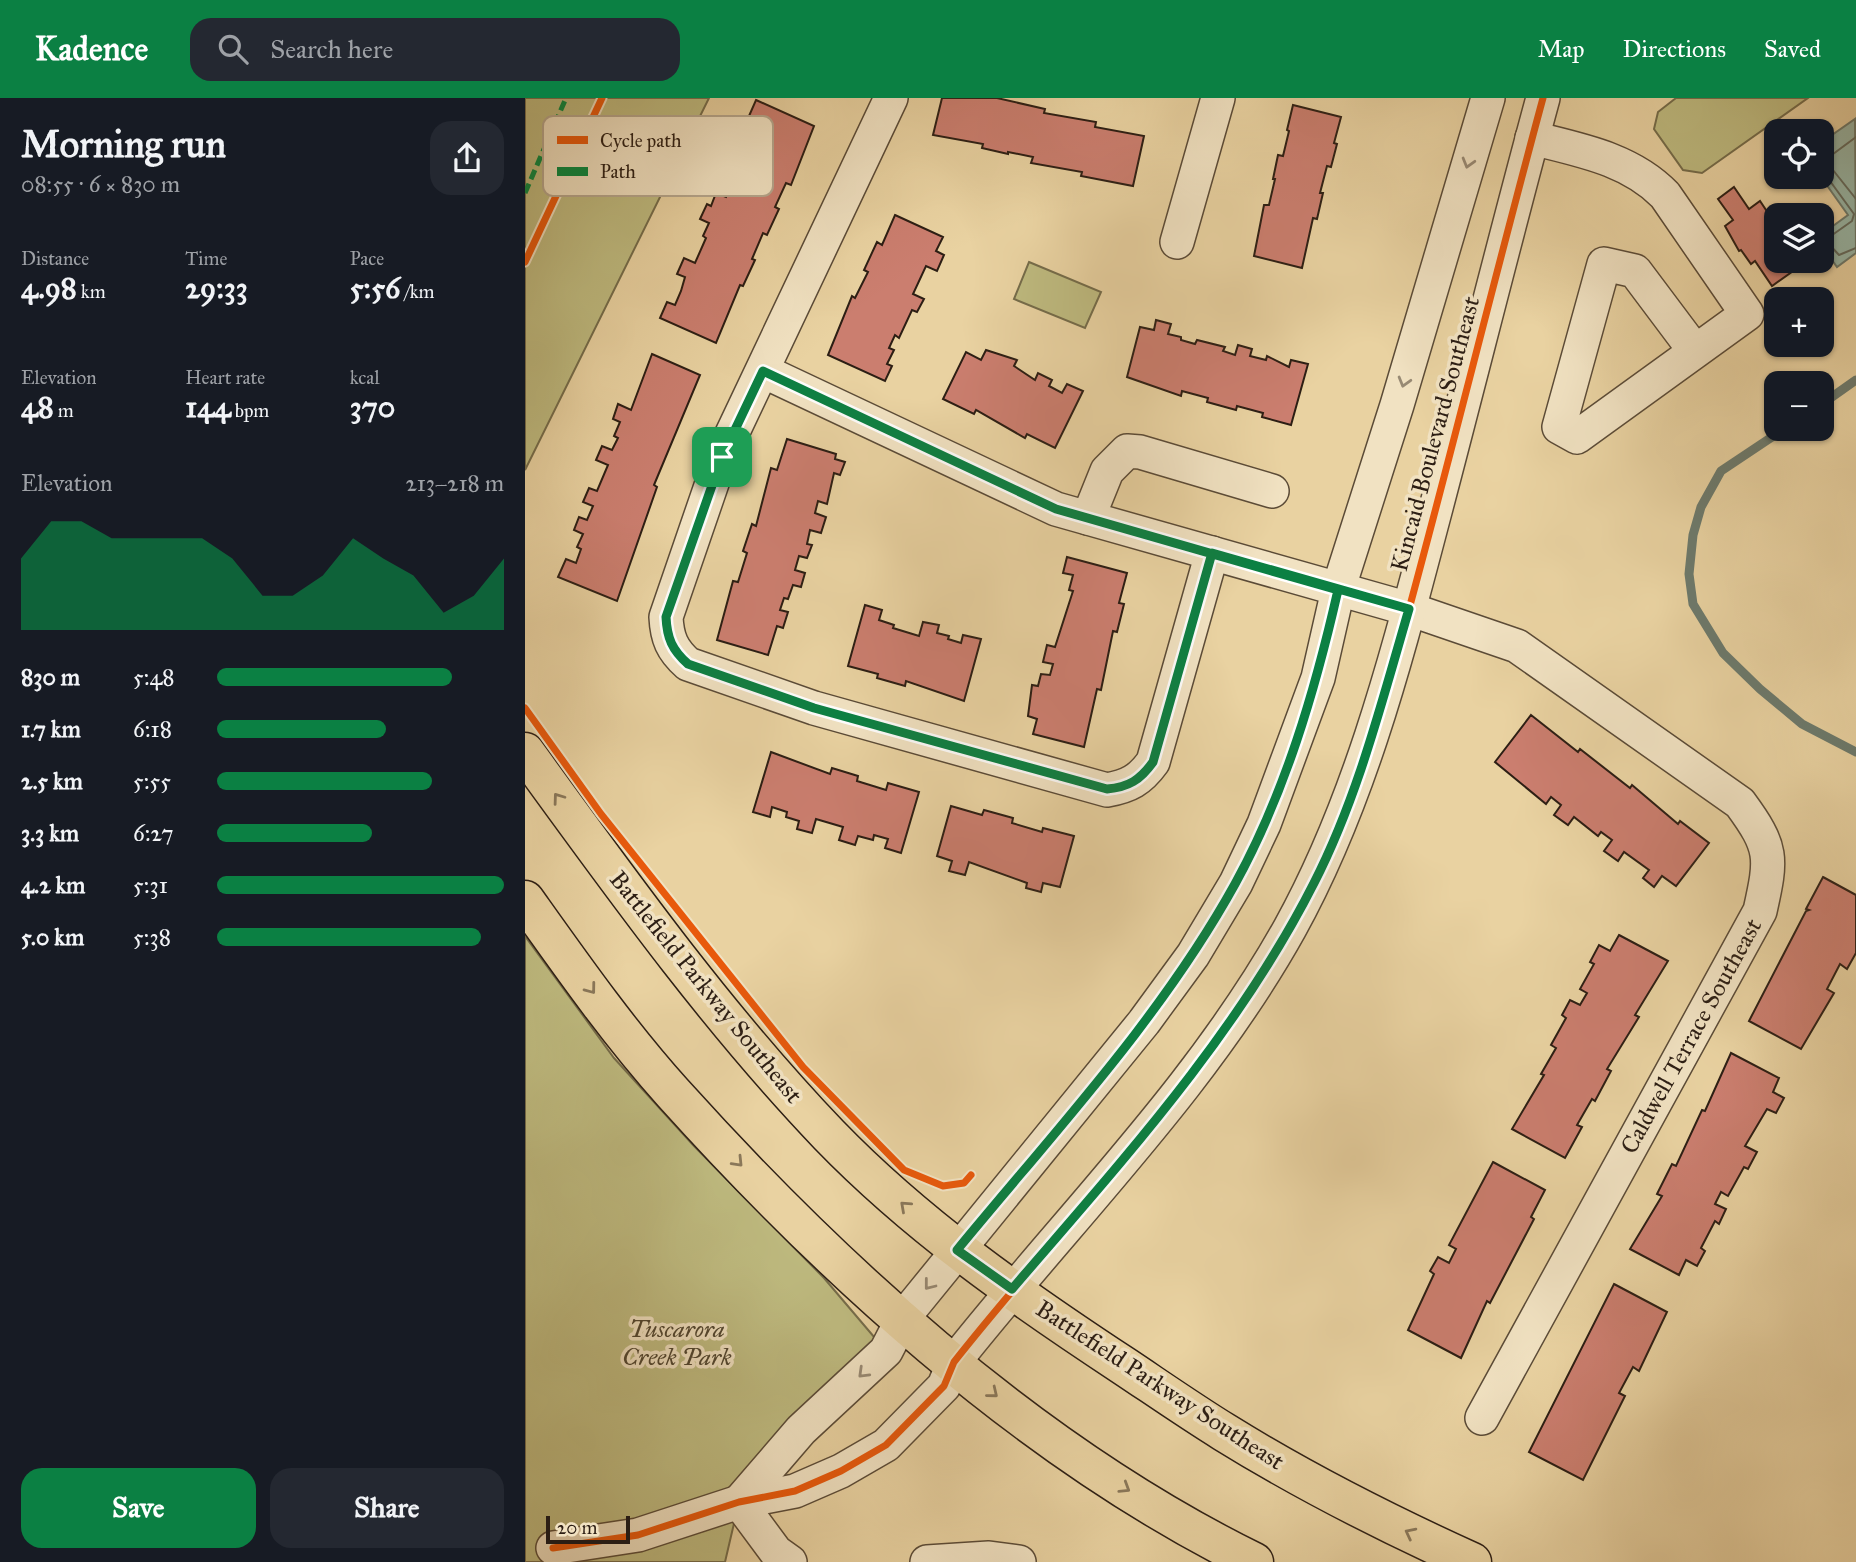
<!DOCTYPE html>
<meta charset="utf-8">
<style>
:root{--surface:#171b24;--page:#242831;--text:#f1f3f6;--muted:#9ea1a6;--accent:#0b8043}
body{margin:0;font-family:"IM FELL Great Primer",serif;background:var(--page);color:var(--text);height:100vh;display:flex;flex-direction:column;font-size:26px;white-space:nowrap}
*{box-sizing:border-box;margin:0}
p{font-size:23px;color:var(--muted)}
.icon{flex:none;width:38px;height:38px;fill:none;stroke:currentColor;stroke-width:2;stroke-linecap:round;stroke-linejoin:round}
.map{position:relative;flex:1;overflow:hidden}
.details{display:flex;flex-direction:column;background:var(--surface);width:525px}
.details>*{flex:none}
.tools{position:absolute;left:1239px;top:21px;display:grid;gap:14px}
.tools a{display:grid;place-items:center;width:70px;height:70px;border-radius:14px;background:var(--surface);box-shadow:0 2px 5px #0004;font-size:35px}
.scale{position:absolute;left:21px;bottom:18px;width:84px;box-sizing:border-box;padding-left:7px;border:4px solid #2c1e14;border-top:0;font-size:19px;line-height:24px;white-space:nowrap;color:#2c1e14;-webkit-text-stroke:5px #f1e2c2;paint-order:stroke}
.pin{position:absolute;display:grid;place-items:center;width:60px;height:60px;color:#fff;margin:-30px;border-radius:14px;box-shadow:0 4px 10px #0006}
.round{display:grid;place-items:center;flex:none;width:74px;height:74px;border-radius:21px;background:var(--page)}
.overview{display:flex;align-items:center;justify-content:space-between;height:119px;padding:0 21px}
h1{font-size:38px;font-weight:700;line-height:52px}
.metrics{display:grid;grid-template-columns:repeat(3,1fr);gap:10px;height:119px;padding:7px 21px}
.metrics div{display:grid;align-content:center}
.metrics b{font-size:30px;font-weight:700}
.metrics small{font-size:19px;font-weight:400}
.metrics p{font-size:19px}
.chart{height:196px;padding:14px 21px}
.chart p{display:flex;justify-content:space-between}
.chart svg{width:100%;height:126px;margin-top:7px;fill:var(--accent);opacity:.7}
.button{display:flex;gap:14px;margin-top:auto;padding:14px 21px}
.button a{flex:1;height:80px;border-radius:21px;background:var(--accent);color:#fff;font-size:28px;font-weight:700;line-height:80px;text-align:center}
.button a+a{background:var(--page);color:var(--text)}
ul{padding:0 21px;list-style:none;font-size:23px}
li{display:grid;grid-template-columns:112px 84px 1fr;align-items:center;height:52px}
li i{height:18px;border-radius:9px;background:var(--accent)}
header{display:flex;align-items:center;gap:42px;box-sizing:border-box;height:98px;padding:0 35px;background:var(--accent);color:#fff}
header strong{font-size:33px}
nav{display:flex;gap:38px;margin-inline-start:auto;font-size:24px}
.search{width:490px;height:63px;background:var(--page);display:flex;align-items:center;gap:18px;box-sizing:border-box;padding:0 24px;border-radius:21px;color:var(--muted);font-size:26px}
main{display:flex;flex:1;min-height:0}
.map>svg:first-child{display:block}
</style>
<header>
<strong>Kadence</strong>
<div class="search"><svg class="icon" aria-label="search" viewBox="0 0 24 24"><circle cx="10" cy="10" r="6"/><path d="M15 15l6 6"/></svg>Search here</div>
<nav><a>Map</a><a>Directions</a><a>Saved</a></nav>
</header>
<main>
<section class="details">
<div class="overview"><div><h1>Morning run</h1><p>08:55 · 6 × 830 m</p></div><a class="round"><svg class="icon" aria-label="share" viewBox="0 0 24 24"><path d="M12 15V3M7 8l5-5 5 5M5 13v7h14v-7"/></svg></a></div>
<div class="metrics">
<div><p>Distance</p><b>4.98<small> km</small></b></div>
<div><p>Time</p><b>29:33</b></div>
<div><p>Pace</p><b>5:56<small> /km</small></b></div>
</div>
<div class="metrics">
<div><p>Elevation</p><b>48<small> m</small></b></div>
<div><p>Heart rate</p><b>144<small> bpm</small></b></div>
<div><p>kcal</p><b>370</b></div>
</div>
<div class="chart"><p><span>Elevation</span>213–218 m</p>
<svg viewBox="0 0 160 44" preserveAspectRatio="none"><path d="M0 44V19L10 6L20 6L30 12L40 12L50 12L60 12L70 19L80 32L90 32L100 25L110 12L120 19L130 25L140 38L150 32L160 19V44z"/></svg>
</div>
<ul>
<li><b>830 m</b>5:48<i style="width:82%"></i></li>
<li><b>1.7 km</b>6:18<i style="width:59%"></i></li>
<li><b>2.5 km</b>5:55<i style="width:75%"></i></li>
<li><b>3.3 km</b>6:27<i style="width:54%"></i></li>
<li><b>4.2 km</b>5:31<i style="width:100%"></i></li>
<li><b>5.0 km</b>5:38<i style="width:92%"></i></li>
</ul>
<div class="button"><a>Save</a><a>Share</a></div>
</section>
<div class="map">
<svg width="1331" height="1464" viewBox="0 0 1331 1464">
<rect width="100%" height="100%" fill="#e9d2a1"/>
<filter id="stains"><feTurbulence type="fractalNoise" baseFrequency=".00286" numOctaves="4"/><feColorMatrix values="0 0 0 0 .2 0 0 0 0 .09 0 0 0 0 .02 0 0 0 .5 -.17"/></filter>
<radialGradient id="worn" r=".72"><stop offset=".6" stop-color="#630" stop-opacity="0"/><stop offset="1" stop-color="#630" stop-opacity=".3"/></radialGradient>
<!-- green -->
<g fill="#beba7f" stroke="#756c4a" stroke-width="2">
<path d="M0,0H184L0,372Z"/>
<path d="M1151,0H1283L1177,75L1158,72L1129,31L1133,14Z"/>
<path d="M504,164L576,194L560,230L489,201Z"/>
<path d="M0,838L89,960L169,1048L299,1180L361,1253L214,1404L200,1464H0Z"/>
</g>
<!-- water -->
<path fill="#97b7a8" stroke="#6c7a6d" stroke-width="2" d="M1330,21L1331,155L1312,169L1297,148V136L1323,117L1296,79L1297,44Z"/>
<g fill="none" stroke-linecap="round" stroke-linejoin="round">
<!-- shore -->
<g stroke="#626a5e" stroke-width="2">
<path d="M1331,39L1300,62L1331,101"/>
<path d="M1297,72L1329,116L1327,123L1303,140L1302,144L1314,157L1331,150"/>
</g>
<!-- stream -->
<g stroke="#6c7a6d" stroke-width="9">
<path d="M1297,306L1331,282"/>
<path d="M1259,331L1196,373L1176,409L1168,437L1164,476L1168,506L1198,555L1235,591L1277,626L1331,654"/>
</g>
</g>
<!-- building -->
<g fill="#cb7e6f" stroke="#2c1e14" stroke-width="2">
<path d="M417,0H472L520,11L519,15L571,24L570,29L619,38L608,88L556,78L557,74L506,65L508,59L483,54V56L457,50L458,46L408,37Z"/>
<path d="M231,2L289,28L266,87L261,85L250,109L254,111L242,137L238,135L227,161L230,162L218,188L215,187L191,245L135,220L142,204L150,207L156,193L160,179L152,176L159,160L170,165L181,140L178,138L184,125L175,121L182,106L186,108L191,95L201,99L207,75L199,71L206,57L219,63L224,52L215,47L221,34L228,37L235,23L224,18Z"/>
<path d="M768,7L816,19L809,45L812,46L806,69L802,68L795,95H798L792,121L788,120L777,170L729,158L739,107H744L750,81H748L753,57L758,58L764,33L762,32Z"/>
<path d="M1209,89L1224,111L1235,103L1251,127V163H1266L1271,171L1247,188L1230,163L1226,166L1216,152L1214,153L1200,128L1208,122L1193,101Z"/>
<path d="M370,117L418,139L411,153L419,157L412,173L401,168L388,196L399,201L392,214L387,212L374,240L370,237L364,250L369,252L362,266L367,268L360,283L303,257L327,198L330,200L343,174L339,172L352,144L357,147Z"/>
<path d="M631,222L646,226L643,236L656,239V242L670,246L672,242L700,249L698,253L710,257L713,247L727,251L725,258L741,262L742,258L764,269L766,262L783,266L766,327L737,319L738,315L712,308L711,312L682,304L683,300L657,293L656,298L602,279L615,229L629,232Z"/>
<path d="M461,252L492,262L489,268L510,282L513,275L527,282L524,288L537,295L542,286L558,293L530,350L502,336L500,340L451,312L449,316L418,301L441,254L456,262Z"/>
<path d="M127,256L175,277L129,387L132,389L92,503L33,479L41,461L51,465L56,451L52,449L58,436L49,432L54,419L62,422L68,408L58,404L64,390L72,393L83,367L71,362L77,348L87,352L93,340L89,338L95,324L88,321L93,306L106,312Z"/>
<path d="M262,341L311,356L310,361L320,364L315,377L309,375L302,406L293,403L290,415L301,419L296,435L285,432L282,446L287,447L282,460L274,458L270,472L280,475L276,489L268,487L263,501L259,500L255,512L263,514L258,530L252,528L243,557L192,542L208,483L213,484L222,455L218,453L227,426L231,428L246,370L252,372Z"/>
<path d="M542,459L602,475L594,505L599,506L592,534L588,533L576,592L572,591L559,649L508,636L512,621L503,618L507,587L513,588L516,576L525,577L528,566L518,564L522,547L530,549L548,493L544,492L548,477L538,475Z"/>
<path d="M340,507L357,512L354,522L369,527L368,530L394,538L398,524L414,527L412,535L424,538L423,541L436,545L438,537L456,541L439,603L381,583L380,588L352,580L353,576L323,568Z"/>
<path d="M1006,617L1053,654L1055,651L1105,690L1107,687L1153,726L1155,723L1184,745L1151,788L1137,778L1129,789L1118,780L1124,772L1099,754L1093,763L1079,753L1087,742L1076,734L1073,738L1049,719L1043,727L1029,717L1036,707L1026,699L1021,706L970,664Z"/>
<path d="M246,654L305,676L307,670L333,678L332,683L361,692L363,685L394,694L376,755L360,750L363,741L349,737L348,742L333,738L330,747L314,742L318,729L291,721L287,735L272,731L274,723L261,719L262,714L247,709L245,719L228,714Z"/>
<path d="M426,708L457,717L459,712L488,720L487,725L517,734L518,730L549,738L535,789L518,785L516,794L501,790L502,785L444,764L440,777L424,773L427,763L412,758Z"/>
<path d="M1298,779L1331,797V855L1322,871L1315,866L1302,891L1309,895L1276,951L1224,923L1281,813L1284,812L1281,811Z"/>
<path d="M1094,837L1143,863L1110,917L1114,919L1082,971L1086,973L1070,1003L1067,1001L1052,1027L1057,1029L1040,1060L987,1031L1019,977L1016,976L1031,950L1026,947L1041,920L1037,917L1045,902L1055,907L1062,895L1055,891L1069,866L1065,864L1074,847L1085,853Z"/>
<path d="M1206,955L1254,980L1248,994L1259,1000L1251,1015L1242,1011L1220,1048L1232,1054L1223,1071L1219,1069L1203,1098L1196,1094L1190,1106L1201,1111L1194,1126L1190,1123L1176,1150L1180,1153L1172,1168L1161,1162L1154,1177L1105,1151L1137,1098L1132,1096L1147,1066L1151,1068L1177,1012L1180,1013Z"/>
<path d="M968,1064L1020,1092L1006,1119L1009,1121L965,1205L962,1203L936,1260L883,1232L909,1176L905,1173L913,1159L924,1165L931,1151L924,1147Z"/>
<path d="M1089,1186L1142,1214L1114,1273L1108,1269L1094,1295L1100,1298L1058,1382L1004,1354Z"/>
</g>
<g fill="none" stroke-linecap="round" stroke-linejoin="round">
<!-- minor casing -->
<g stroke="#5b4b37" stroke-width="36">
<g id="minor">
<path d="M366,0L196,359L141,519C142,540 147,552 163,566L289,610L582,692C604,688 615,682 628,664L687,455"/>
<path d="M1007,40C1055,52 1105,61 1140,97L1222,216L1052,339L1034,329L1079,166L1110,173L1170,253"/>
<path d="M652,144L693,0"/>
<path d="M238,273L531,411L884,511L992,548L1215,705C1248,750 1247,759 1235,813L957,1320"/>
<path d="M563,420L582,373L602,353L615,354L747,393"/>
<path d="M214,1404L276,1332L361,1253L378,1220L619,924L668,857L711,785L739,726L793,580L813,492L872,307L963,0"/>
<path d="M214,1404L251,1454L265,1464"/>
<path d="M28,1450L113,1437L214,1404L270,1393L316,1373L361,1347L419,1288L429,1264C542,1121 676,990 765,830C835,703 871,561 908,421C945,281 980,140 1018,0"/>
<path d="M402,1464L464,1460L494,1464"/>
</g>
</g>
<!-- major casing -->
<g stroke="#2c1e14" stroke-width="41">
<g id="major">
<path d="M0,654C96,786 191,919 304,1037C391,1127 494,1199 599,1268C632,1290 665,1313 699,1334C778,1383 863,1426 947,1464"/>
<path d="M0,802C47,868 94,935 148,995C311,1176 509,1356 729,1464"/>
</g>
</g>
<!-- minor -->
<use href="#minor" stroke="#f1e2c2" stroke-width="33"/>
<!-- major -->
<use href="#major" stroke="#e9d2a1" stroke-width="38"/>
<!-- quiet -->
<path stroke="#00873e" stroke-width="5" stroke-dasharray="10 5" stroke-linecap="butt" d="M0,95L41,0"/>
<!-- cycleway casing -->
<g stroke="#f1e2c2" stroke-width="11">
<g id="cycleway">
<path d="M0,164L77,0"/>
<path d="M0,610L76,716L278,969L379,1072L418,1088L439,1085L446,1077"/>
<path d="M28,1450L113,1437L214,1404L270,1393L316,1373L361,1347L419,1288L429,1264C542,1121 676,990 765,830C835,703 871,561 908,421C945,281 980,140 1018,0"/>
</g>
</g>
<!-- cycleway -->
<use href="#cycleway" stroke="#e8590c" stroke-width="7"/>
</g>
<!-- one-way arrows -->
<defs><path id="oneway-chevron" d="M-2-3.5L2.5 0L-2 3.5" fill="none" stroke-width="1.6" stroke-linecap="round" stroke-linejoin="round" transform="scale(1.75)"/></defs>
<g stroke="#988a74">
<use href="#oneway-chevron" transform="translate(943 65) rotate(106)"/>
<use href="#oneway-chevron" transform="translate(879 284) rotate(106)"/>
<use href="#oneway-chevron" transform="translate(404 1187) rotate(128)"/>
<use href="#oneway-chevron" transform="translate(338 1275) rotate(136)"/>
</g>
<g stroke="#8a785a">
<use href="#oneway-chevron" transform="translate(33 700) rotate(-126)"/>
<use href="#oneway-chevron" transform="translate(66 891) rotate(53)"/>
<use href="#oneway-chevron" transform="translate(213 1064) rotate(46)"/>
<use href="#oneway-chevron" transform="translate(380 1108) rotate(-138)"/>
<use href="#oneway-chevron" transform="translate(468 1295) rotate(39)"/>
<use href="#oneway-chevron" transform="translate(600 1390) rotate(32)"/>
<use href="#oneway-chevron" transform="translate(885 1435) rotate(-153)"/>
</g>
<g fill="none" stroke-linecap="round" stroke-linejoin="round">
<!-- route casing -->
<g stroke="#fff" stroke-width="14">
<path id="route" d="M197,359L238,273L531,411L813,492C790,593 760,695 710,786C636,920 529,1034 432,1152L487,1191C597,1063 712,937 789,785C833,699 857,603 884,511L687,455L628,664C615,682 604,689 582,691L289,610L163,566C147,552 142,540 141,519L197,359"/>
</g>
<!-- route -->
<use href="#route" stroke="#0b8043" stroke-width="9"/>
</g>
<g text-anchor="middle" stroke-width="7" stroke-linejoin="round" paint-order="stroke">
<!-- street labels -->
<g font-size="24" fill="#2c1e14" stroke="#f1e2c2">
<text transform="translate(910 336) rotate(-75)" y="8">Kincaid Boulevard Southeast</text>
<text transform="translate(181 889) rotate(51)" y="8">Battlefield Parkway Southeast</text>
<text transform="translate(1166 938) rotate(-61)" y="8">Caldwell Terrace Southeast</text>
<text transform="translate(635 1287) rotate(33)" y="8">Battlefield Parkway Southeast</text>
</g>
<!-- park labels -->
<g font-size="24" font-style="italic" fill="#50452f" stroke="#f1e2c2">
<text x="152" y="1239">Tuscarora<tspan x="152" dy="28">Creek Park</tspan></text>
</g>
</g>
<!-- legend -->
<rect x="18" y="18" width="230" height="80" rx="10" fill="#f1e2c2" stroke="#b6a78e" stroke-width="2"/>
<rect x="32" y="38" width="31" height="8" fill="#e8590c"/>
<rect x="32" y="69" width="31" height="9" fill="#00873e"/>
<g font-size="19" fill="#2c1e14">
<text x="75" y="49">Cycle path</text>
<text x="75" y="80">Path</text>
</g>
<rect width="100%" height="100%" filter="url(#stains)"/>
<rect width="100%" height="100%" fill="url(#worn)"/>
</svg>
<div class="tools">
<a><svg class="icon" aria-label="locate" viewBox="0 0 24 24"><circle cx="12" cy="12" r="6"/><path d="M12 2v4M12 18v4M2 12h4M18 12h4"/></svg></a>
<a><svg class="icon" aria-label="layers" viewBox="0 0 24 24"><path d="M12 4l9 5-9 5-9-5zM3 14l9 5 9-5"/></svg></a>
<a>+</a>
<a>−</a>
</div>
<div class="scale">20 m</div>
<div class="pin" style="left:197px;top:359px;background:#1e9e55"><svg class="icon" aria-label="arrive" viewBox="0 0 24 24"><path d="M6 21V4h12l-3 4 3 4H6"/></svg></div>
</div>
</main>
